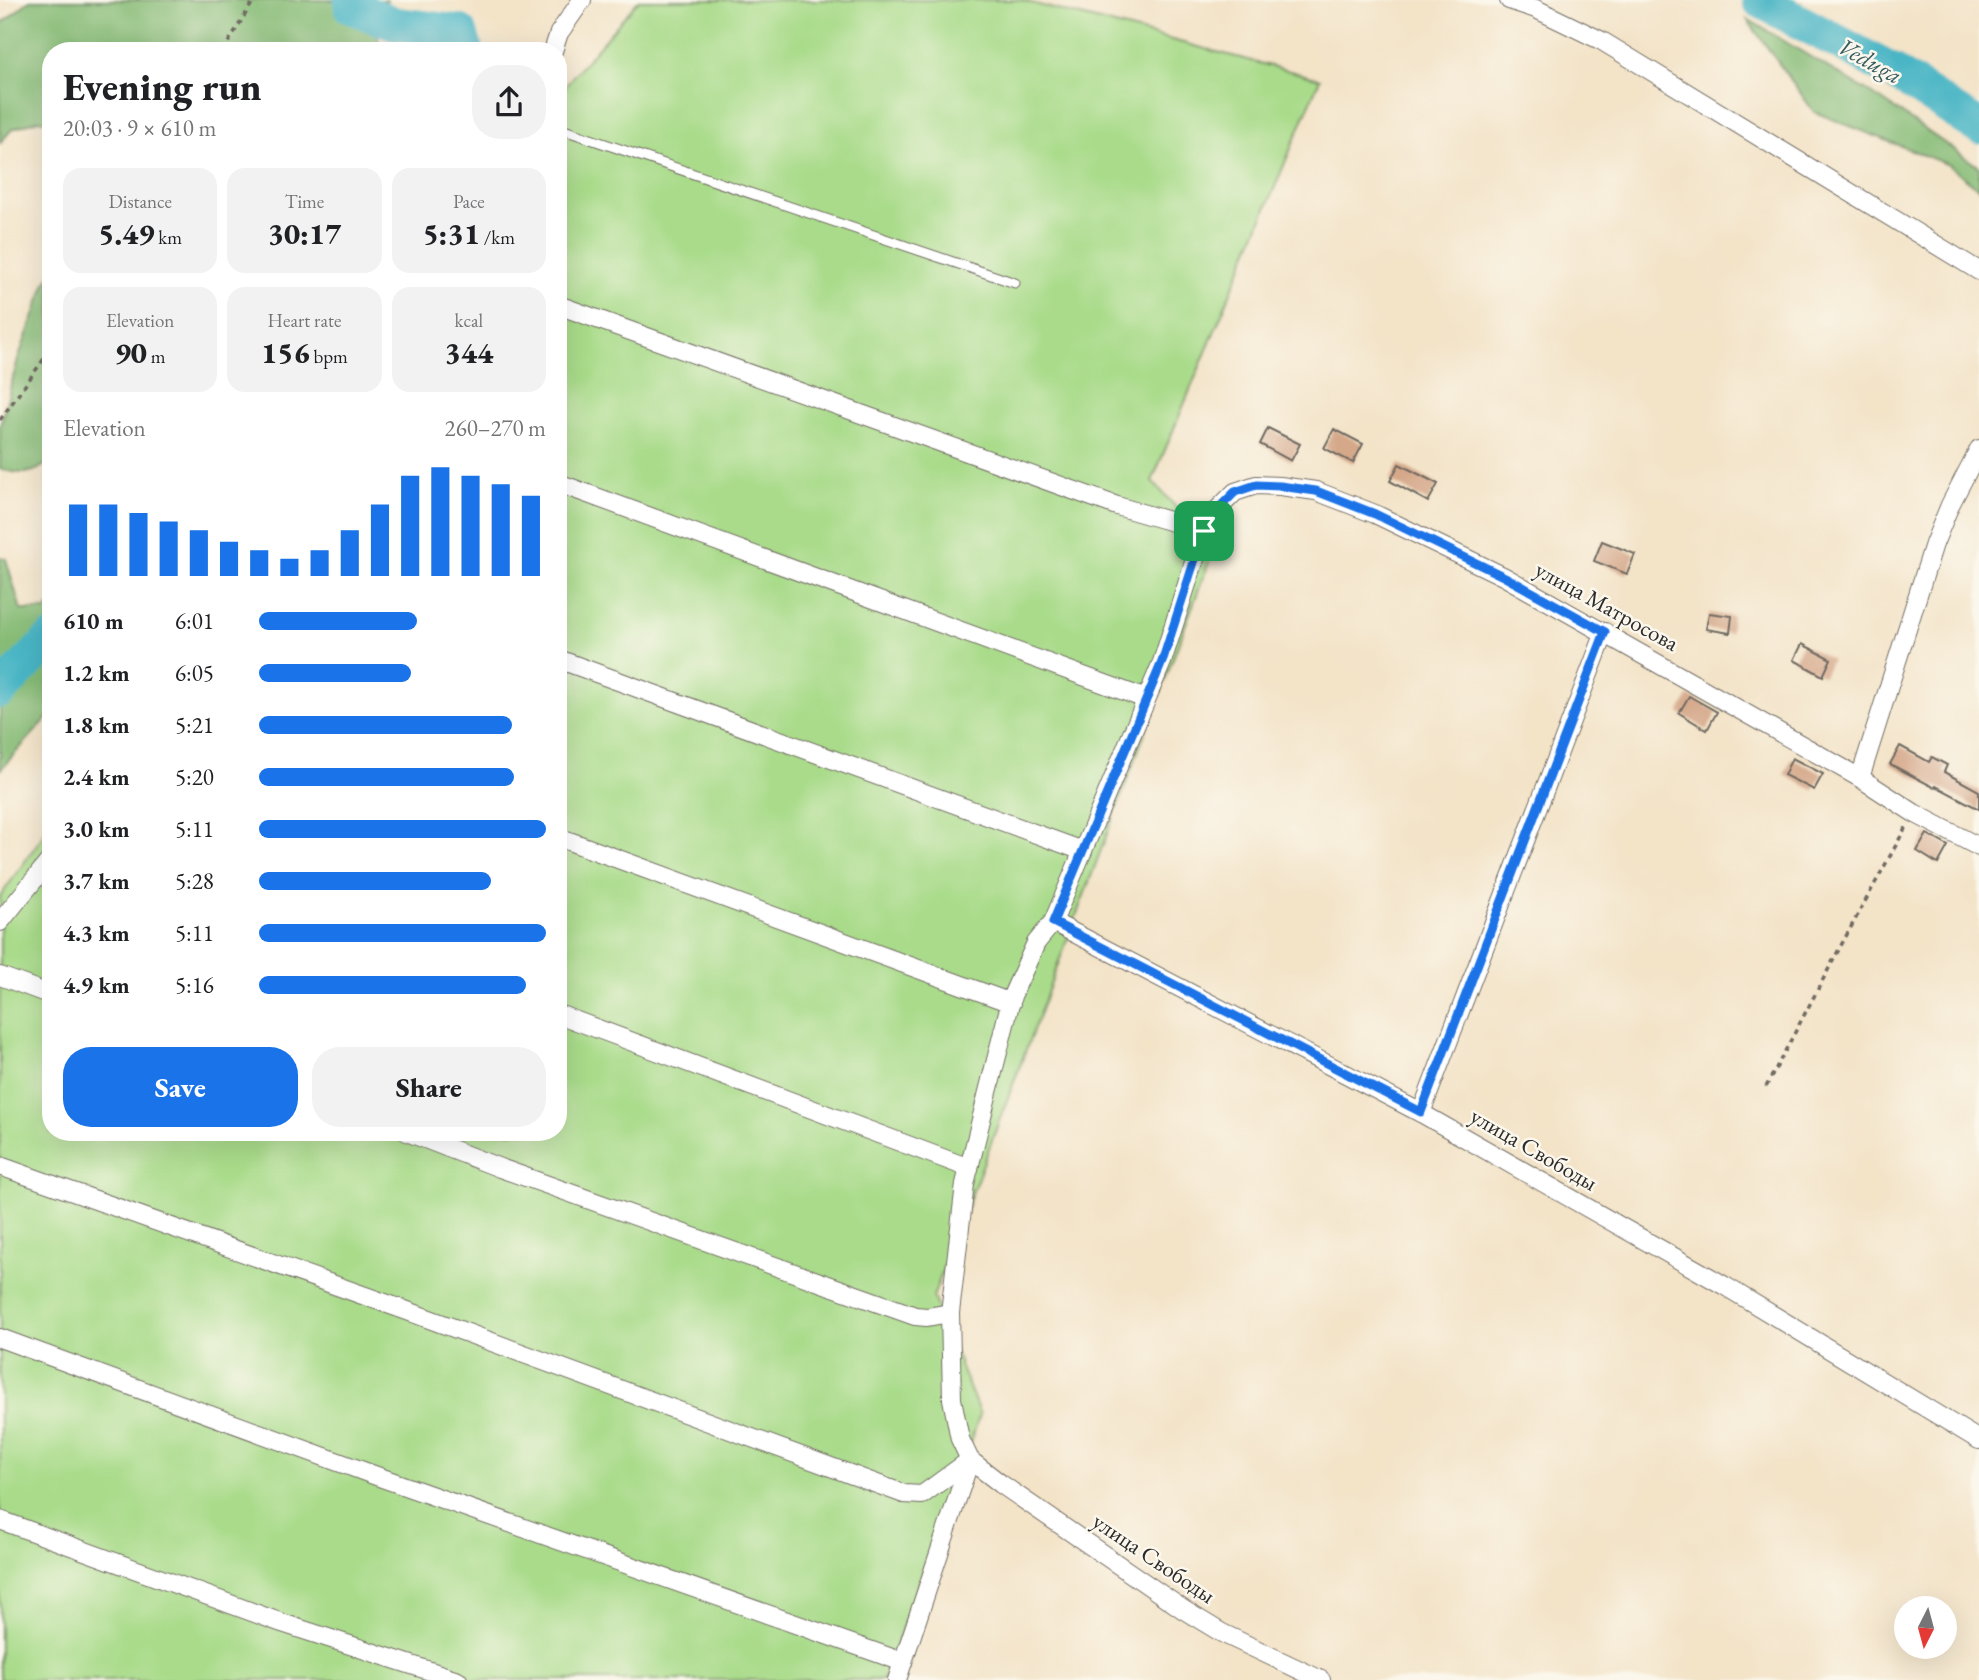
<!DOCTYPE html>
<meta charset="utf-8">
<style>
:root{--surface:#fff;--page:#f2f2f2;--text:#202124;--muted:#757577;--accent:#1a73e8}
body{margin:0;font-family:"EB Garamond",serif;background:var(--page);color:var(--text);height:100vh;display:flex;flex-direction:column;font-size:26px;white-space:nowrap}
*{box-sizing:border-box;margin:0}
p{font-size:23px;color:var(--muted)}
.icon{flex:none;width:38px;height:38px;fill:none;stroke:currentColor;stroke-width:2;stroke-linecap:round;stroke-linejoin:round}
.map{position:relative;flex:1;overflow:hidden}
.panel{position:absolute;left:42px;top:42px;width:525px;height:1099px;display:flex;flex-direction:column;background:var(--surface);border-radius:28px;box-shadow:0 7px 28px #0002}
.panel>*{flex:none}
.needle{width:46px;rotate:186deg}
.controls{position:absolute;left:1894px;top:1596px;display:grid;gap:14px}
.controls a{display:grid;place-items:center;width:63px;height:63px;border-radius:50%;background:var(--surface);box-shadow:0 7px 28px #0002;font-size:35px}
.pin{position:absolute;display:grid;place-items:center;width:60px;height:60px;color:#fff;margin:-30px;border-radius:14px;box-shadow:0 4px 10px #0006}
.round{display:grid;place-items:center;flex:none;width:74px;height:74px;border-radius:28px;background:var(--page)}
.summary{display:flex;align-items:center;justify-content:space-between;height:119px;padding:0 21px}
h1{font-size:38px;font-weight:800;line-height:52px}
.stats{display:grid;grid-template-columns:repeat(3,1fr);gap:10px;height:119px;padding:7px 21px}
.stats div{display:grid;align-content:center;border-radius:18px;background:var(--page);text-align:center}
.stats b{font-size:30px;font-weight:800}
.stats small{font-size:19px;font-weight:400}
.stats p{font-size:19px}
.chart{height:196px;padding:14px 21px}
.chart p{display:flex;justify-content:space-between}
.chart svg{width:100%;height:126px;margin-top:7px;stroke:var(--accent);stroke-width:6}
.primary-button{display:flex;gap:14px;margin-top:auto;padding:14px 21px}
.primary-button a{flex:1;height:80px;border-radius:28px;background:var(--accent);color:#fff;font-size:28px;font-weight:800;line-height:80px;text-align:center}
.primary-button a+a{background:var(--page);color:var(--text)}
ul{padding:0 21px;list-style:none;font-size:23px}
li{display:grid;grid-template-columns:112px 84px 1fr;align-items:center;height:52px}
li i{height:18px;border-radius:9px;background:var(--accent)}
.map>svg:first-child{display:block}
</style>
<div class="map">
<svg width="1979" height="1680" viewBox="0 0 1979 1680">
<rect width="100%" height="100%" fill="#fbf7ec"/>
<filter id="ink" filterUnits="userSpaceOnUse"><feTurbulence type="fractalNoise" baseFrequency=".0143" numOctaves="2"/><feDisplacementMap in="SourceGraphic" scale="14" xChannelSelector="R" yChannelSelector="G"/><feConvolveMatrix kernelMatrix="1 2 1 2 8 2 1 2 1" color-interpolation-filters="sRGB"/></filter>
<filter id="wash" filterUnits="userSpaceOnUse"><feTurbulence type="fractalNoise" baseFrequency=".00686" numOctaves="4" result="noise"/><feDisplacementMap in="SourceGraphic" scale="28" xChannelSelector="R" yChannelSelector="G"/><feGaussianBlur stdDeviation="1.57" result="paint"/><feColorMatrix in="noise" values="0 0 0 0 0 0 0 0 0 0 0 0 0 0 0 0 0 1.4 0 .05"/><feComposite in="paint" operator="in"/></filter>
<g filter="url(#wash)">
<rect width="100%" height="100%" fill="#f3e3c7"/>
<!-- green -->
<path fill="#a9db8a" stroke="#6a835a" stroke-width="2" d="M639,0H1020L1320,79L1152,481L1214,549L933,1297L980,1415L883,1680H0V897L51,824V1132H558V97L573,76Z"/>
<!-- forest -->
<g fill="#86bb76" stroke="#587350" stroke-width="2">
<path d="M30,0H387C380,18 372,33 383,51H51V122L38,120L12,129L0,143V25Z"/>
<path d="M1746,18L1882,100L1979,167V189L1949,165L1814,112Z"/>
<path d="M51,275V460C33,476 22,475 0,469V426L18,359L47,280Z"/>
<path d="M0,557L6,559L21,610H46L51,605V714L0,770Z"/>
</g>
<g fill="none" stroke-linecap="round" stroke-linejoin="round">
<!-- river -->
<g stroke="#49b5c5" stroke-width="35">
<path d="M351,0V7L395,24L460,32L466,51"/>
<path d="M1759,0L1892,71L1979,127"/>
<path d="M0,691L51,639"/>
</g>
</g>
<g id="blocks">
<!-- building -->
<g fill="#d5a88a">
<path d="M1268,428L1300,444L1291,461L1260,444Z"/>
<path d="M1334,429L1363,444L1353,463L1324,448Z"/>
<path d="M1399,464L1438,484L1428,502L1390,481Z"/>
<path d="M1602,541L1635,554L1627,574L1594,561Z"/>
<path d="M1709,613L1732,616L1730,633L1706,629Z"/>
<path d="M1802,644L1831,659L1823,676L1794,660Z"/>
<path d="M1689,696L1717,712L1707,730L1679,713Z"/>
<path d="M1900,746L1929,762L1932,757L1947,765L1944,772L1979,791V809L1936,786L1935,788L1890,764Z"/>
<path d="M1792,758L1823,774L1814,790L1784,775Z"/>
<path d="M1927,834L1948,846L1938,864L1917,851Z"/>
</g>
</g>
</g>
<g filter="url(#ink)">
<use href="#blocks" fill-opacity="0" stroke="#716b62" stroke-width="2"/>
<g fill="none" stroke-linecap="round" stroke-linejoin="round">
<!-- lane casing -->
<g stroke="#716b62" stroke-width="11">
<path id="lane" d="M558,128L1015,283"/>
</g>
<!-- street casing -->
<g stroke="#716b62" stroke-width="20">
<g id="street">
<path d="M1509,0L1536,9L1602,41L1979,271"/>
<path d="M553,51L559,33L582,0"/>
<path d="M558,305L1117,506L1204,531"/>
<path d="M558,483L1146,699"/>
<path d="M558,659L1083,851"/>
<path d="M1860,778L1934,544L1950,505L1979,449"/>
<path d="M558,837L1011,1003"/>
<path d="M0,922L51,859"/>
<path d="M1053,922L1421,1113L1725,1286L1979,1440"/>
<path d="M0,976L51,995"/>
<path d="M558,1014L969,1168"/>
<path d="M1421,1113L1605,632"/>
<path d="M407,1132L500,1168L915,1316L927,1317L950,1313"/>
<path d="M0,1166L413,1313L904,1494L922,1495L970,1460"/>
<path d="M0,1338L371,1474L903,1662"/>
<path d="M970,1460L1001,1484L1184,1610L1222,1633L1321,1680"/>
<path d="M0,1520L282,1623L458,1680"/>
<path d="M897,1680L970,1460L960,1439L952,1399L950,1313L965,1184L1012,996L1036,943L1053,922L1162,662L1204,531L1218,509L1235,492L1256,485L1280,486L1316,491L1375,514L1505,577L1860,778L1914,813L1979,847"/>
</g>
</g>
<!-- path -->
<g stroke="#716b62" stroke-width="3.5" stroke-dasharray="5 5" stroke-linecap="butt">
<path d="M223,51L254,0"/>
<path d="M0,420L51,349"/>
<path d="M1766,1087L1845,938L1906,827"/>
</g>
<!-- lane -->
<use href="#lane" stroke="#fff" stroke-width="9"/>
<!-- street -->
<use href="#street" stroke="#fff" stroke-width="18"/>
</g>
</g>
<g fill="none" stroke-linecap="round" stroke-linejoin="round" filter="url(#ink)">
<!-- route casing -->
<g stroke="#fff" stroke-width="14">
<path id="route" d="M1256,485L1280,486L1316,491L1375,514L1505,577L1605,632L1421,1112L1053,922L1162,662L1204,531L1218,509L1235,492Z"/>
</g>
<!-- route -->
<use href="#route" stroke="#1a73e8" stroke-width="9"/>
</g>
<g text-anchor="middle" stroke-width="5" stroke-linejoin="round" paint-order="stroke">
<!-- street labels -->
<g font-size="23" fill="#2b2b2b" stroke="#fbf7ec">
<text transform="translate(1607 606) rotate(29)" y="8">улица Матросова</text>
<text transform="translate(1534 1149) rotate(30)" y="8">улица Свободы</text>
<text transform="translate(1154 1558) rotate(34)" y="8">улица Свободы</text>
</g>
<!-- water labels -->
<g font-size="24" font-style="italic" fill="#365b61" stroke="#fbf7ec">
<text transform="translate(1870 61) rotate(29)" y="8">Veduga</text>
</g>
</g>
</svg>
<div class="controls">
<a><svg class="needle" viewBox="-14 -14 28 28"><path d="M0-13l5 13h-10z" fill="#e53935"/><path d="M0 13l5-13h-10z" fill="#757577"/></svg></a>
</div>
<div class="pin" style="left:1204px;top:531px;background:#1e9e55"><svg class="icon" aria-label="arrive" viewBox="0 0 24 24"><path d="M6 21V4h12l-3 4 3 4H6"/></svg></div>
<section class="panel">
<div class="summary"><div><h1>Evening run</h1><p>20:03 · 9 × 610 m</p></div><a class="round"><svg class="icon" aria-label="share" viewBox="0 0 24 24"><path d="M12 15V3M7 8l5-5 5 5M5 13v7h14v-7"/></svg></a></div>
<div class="stats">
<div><p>Distance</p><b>5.49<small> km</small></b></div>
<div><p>Time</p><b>30:17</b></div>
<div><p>Pace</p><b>5:31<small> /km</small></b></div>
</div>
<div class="stats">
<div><p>Elevation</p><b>90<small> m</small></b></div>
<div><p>Heart rate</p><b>156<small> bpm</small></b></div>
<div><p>kcal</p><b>344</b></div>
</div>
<div class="chart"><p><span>Elevation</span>260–270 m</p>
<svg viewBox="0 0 160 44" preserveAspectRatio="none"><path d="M5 44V19M15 44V19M25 44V22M35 44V25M45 44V28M55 44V32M65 44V35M75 44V38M85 44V35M95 44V28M105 44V19M115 44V9M125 44V6M135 44V9M145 44V12M155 44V16"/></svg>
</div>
<ul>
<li><b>610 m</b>6:01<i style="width:55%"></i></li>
<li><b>1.2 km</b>6:05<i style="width:53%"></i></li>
<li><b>1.8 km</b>5:21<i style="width:88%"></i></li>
<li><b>2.4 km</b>5:20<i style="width:89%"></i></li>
<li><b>3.0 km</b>5:11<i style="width:100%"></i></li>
<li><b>3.7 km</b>5:28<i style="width:81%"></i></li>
<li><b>4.3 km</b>5:11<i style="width:100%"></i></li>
<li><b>4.9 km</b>5:16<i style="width:93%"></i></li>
</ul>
<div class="primary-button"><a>Save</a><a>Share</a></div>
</section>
</div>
